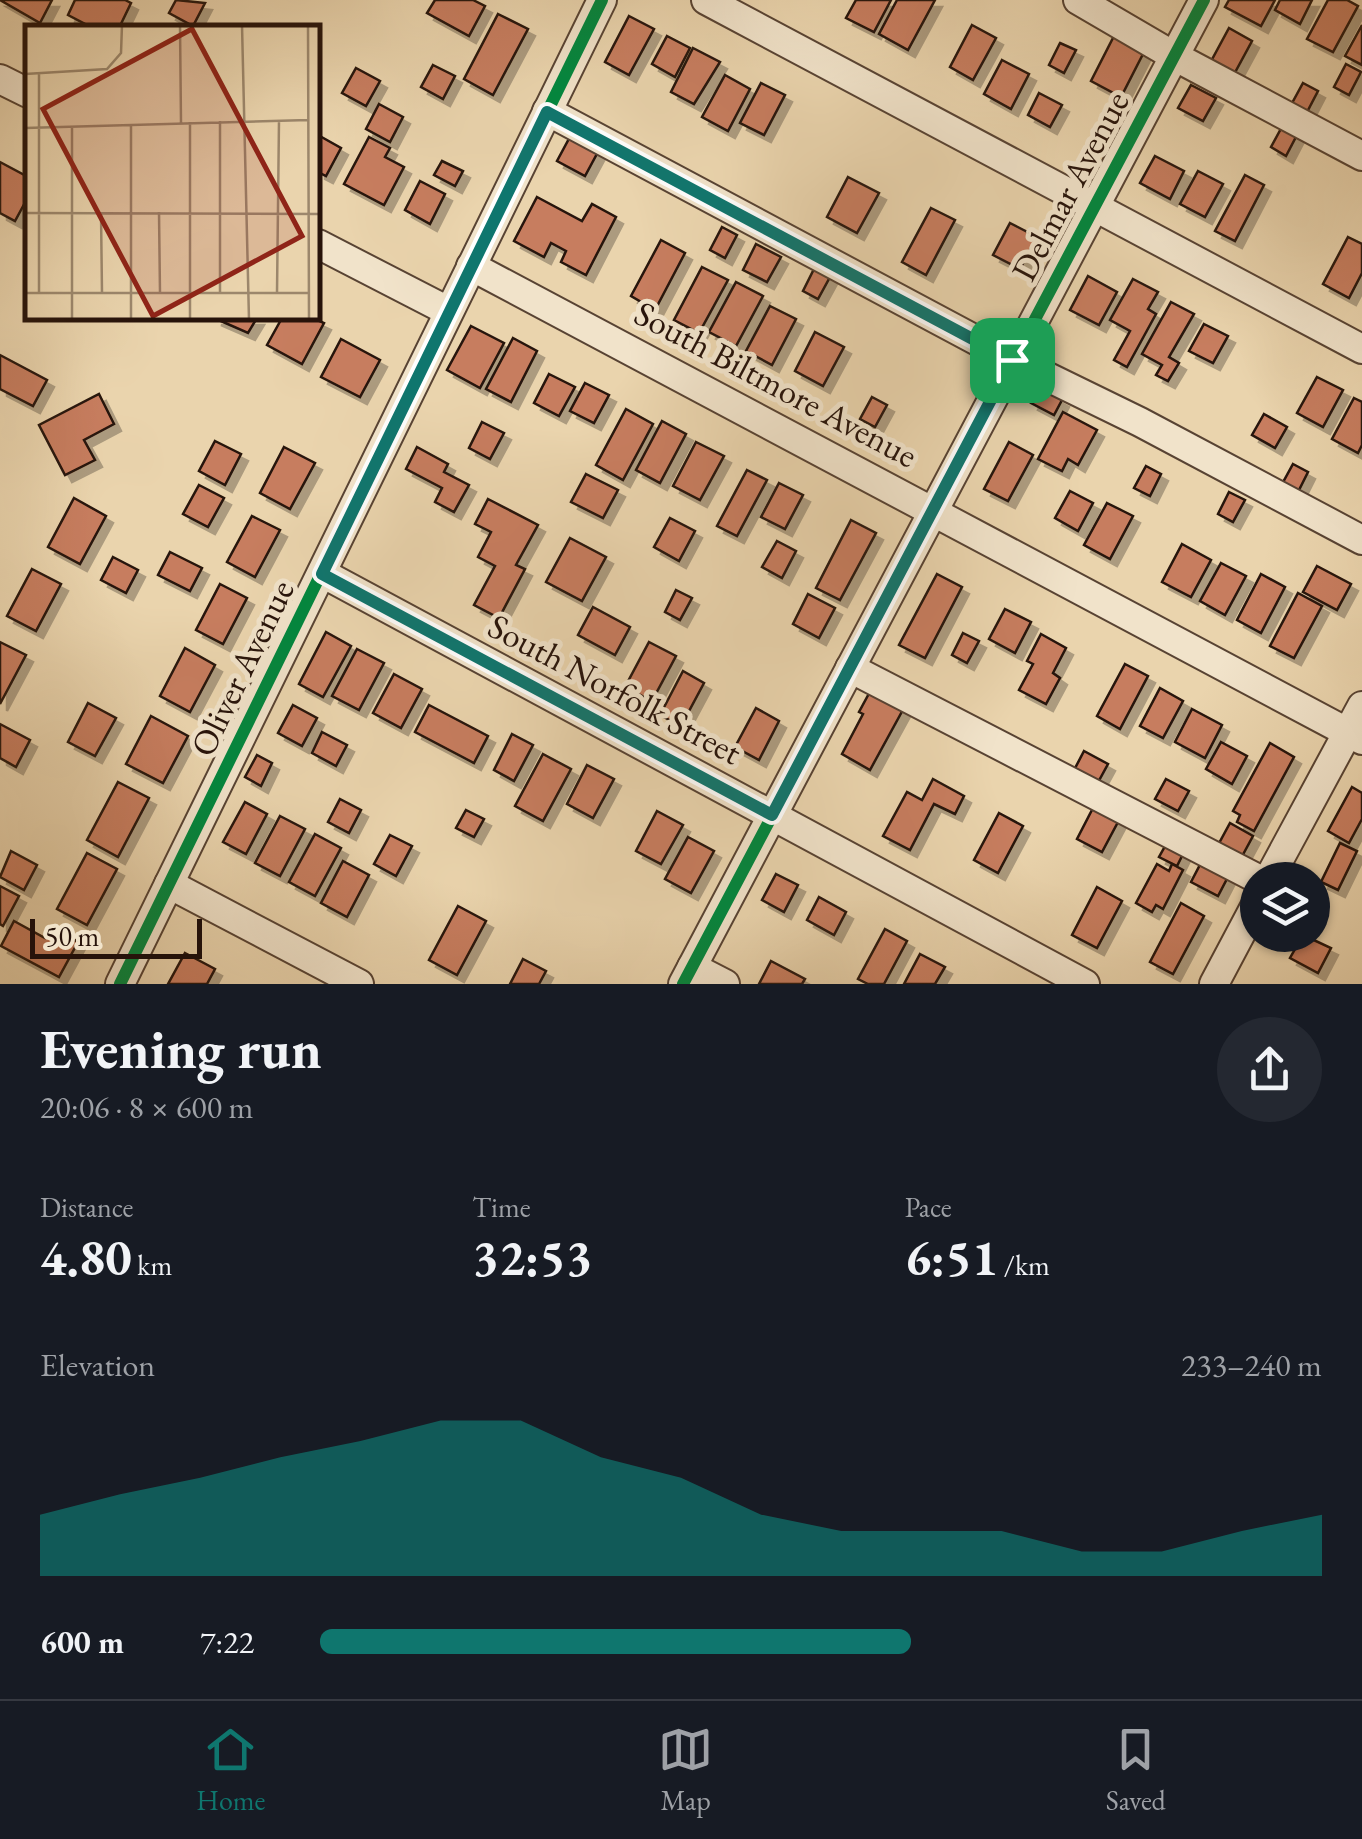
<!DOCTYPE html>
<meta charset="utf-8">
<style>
:root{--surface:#171b24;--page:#242831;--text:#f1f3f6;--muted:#9ea1a6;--line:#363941;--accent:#0f766e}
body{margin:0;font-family:"EB Garamond",serif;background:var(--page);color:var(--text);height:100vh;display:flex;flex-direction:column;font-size:38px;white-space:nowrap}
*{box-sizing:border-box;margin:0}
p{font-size:32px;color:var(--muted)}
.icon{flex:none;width:55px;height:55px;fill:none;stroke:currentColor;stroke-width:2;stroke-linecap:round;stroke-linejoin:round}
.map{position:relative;height:984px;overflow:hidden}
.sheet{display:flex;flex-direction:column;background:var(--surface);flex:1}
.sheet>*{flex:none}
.buttons{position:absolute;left:1240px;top:862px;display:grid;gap:20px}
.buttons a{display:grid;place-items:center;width:90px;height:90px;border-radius:50%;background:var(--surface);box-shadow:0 2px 8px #0004;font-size:50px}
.scale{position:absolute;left:30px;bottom:25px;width:172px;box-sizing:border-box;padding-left:10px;border:5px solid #27130a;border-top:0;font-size:28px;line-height:35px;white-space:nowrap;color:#27130a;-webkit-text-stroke:8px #f1e3ca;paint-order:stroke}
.pin{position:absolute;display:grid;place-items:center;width:85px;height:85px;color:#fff;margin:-42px;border-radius:20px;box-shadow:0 5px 15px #0006}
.round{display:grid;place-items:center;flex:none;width:105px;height:105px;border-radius:52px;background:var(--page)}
.summary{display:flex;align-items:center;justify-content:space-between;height:170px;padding:0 40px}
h1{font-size:55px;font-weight:700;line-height:75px}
.stats{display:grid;grid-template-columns:repeat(3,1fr);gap:15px;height:170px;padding:10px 40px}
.stats div{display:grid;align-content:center}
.stats b{font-size:50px;font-weight:700}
.stats small{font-size:28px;font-weight:400}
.stats p{font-size:28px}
.chart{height:280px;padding:20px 40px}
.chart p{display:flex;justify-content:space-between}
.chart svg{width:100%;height:180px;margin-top:10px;fill:var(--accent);opacity:.7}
ul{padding:0 40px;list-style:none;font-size:32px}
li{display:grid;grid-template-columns:160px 120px 1fr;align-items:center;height:75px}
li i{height:25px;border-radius:12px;background:var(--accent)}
.dock{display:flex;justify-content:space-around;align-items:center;height:140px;border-top:2px solid var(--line);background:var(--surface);font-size:28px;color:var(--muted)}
.dock a{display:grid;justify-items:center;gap:5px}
.dock .active{color:var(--accent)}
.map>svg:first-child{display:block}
</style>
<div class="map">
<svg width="1362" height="984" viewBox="0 0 1362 984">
<defs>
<filter id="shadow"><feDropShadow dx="7" dy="7" stdDeviation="0" flood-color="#0004"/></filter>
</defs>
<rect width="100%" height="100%" fill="#ead4ad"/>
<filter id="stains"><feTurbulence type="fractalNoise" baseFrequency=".002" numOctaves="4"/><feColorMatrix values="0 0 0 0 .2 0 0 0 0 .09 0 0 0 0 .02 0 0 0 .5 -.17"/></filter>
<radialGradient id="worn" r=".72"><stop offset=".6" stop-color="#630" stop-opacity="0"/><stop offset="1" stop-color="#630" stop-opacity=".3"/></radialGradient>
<!-- building -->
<g fill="#c77d5e" stroke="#27130a" stroke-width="2.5" filter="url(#shadow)">
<path d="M0,0H52L40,23Z"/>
<path d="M75,0H125L131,3L119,28H84L85,24L68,15Z"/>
<path d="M176,0L205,3L193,26L169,13Z"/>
<path d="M435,0H473L485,6L469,36L427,13Z"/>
<path d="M856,0H891L874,32L846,18Z"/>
<path d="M897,0H935L908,50L879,34Z"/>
<path d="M1229,0H1275L1261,26L1225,7Z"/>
<path d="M1280,0H1312L1300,24L1275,10Z"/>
<path d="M1328,0H1347L1358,6L1333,52L1307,39Z"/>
<path d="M498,14L528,29L493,95L464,79Z"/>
<path d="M629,16L654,29L629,75L605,62Z"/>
<path d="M972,25L996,38L973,80L950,67Z"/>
<path d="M1362,25V65L1345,56Z"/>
<path d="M1229,28L1252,41L1232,78L1209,65Z"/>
<path d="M667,36L690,48L675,77L652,64Z"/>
<path d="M1114,36L1144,52L1121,97L1091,81Z"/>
<path d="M1060,43L1076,50L1064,73L1049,65Z"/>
<path d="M693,48L720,62L694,104L671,92Z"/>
<path d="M1002,60L1029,74L1011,109L984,94Z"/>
<path d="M1346,64L1361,72L1349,95L1334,87Z"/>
<path d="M433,65L455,76L443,99L421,87Z"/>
<path d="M356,68L380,81L366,106L342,93Z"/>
<path d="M725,75L750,89L728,131L702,117Z"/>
<path d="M761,83L785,95L764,135L740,123Z"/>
<path d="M1303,83L1318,91L1306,114L1291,105Z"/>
<path d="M1191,85L1216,98L1203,121L1178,108Z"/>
<path d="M1039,93L1062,105L1050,127L1028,115Z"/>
<path d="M379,104L403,117L390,142L366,129Z"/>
<path d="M1283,125L1298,133L1286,156L1271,147Z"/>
<path d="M318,135L341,148L326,176L318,172Z"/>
<path d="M571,135L599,150L585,176L557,161Z"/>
<path d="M369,137L390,148L385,157L404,167L384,205L344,184Z"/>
<path d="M1155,156L1184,171L1170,199L1140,183Z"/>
<path d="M442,161L463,171L455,186L434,175Z"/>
<path d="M0,162L28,177V197L15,221L0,213Z"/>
<path d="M1198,171L1223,184L1205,217L1180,204Z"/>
<path d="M1245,175L1264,185L1235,241L1215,231Z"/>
<path d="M848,177L879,193L857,233L827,217Z"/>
<path d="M420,181L445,194L430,224L405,210Z"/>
<path d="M537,197L582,221L592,204L616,217L586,275L561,262L566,251L551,243L544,257L514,241Z"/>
<path d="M931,208L955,220L926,275L902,262Z"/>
<path d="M1010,223L1037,237L1020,269L993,255Z"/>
<path d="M722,227L737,235L725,258L710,250Z"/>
<path d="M1348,237L1362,244V273L1349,298L1323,284Z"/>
<path d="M661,240L685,253L655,310L631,296Z"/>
<path d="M756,244L781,257L767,282L743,270Z"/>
<path d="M702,267L728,280L699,333L674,320Z"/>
<path d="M814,269L830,277L818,299L803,291Z"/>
<path d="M1088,276L1117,292L1099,325L1070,310Z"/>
<path d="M1133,279L1158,292L1148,309L1156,314L1127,367L1114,360L1130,331L1110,320Z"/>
<path d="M736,282L763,296L736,346L709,332Z"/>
<path d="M1171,302L1194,314L1169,357L1179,363L1168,381L1156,375L1162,365L1142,354Z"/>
<path d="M770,306L796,319L772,365L746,351Z"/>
<path d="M214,318H257L248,333Z"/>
<path d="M282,318H313L324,323L302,364L267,345Z"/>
<path d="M1204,324L1228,336L1213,363L1189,351Z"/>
<path d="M471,326L504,343L480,388L447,370Z"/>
<path d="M815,332L844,347L823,386L795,371Z"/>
<path d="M513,338L537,351L511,402L486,389Z"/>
<path d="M341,339L380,360L360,397L321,377Z"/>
<path d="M0,355L47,380L33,406L0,389Z"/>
<path d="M549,374L575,387L559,416L534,403Z"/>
<path d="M1317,377L1343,390L1323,427L1297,413Z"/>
<path d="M585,383L609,395L594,423L570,411Z"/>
<path d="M1039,388L1062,400L1054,415L1031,403Z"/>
<path d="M99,394L114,424L84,440L95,460L65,475L39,425Z"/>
<path d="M872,397L887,405L875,427L860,419Z"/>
<path d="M1354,398L1362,402V445L1358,453L1332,439Z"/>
<path d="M626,409L653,424L623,480L596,465Z"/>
<path d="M1063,412L1097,430L1078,465L1068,459L1062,471L1038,459Z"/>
<path d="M1264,414L1287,427L1275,448L1252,435Z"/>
<path d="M662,421L686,434L660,483L636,470Z"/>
<path d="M482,422L504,433L490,459L469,448Z"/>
<path d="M215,441L241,454L225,485L199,471Z"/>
<path d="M696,442L724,456L700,500L673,486Z"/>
<path d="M1009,442L1033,455L1008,501L984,489Z"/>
<path d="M284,447L315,463L290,509L260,493Z"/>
<path d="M417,447L448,464L444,472L469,485L454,512L435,502L442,488L406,469Z"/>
<path d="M1293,464L1308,472L1297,494L1281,486Z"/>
<path d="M1146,466L1161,474L1150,496L1134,488Z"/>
<path d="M747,470L767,480L737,536L717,526Z"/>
<path d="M586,474L618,490L603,518L571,502Z"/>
<path d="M779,483L803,495L785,529L761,517Z"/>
<path d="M199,485L224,498L208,527L183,514Z"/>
<path d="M1070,491L1093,503L1078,531L1055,518Z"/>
<path d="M1229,492L1245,500L1233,522L1218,514Z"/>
<path d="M74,498L106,516L80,564L48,547Z"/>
<path d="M488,499L538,525L516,565L525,569L499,618L474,605L495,566L478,557L491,532L475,524Z"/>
<path d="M1107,503L1133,516L1110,559L1084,545Z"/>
<path d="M252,516L280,530L255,577L227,562Z"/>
<path d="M670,518L695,531L679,561L654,547Z"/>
<path d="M851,520L876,533L840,600L816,588Z"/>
<path d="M570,538L606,557L582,601L546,582Z"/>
<path d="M777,541L796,551L782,578L762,567Z"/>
<path d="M1182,544L1211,560L1191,597L1162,582Z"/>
<path d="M170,552L202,568L190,591L158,575Z"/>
<path d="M113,557L138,570L126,593L101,580Z"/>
<path d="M1221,563L1246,576L1225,615L1200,601Z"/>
<path d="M1317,566L1351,584L1337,610L1303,592Z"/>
<path d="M32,569L61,584L36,631L7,616Z"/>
<path d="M937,574L962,587L925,658L899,645Z"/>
<path d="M1261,574L1285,587L1261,633L1237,620Z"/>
<path d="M220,584L247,598L223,644L196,630Z"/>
<path d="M676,590L692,598L680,620L665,612Z"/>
<path d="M1298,593L1322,606L1294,658L1270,646Z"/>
<path d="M808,594L835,608L819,638L793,624Z"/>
<path d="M593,607L630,627L615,655L578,635Z"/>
<path d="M1005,609L1031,622L1015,653L989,639Z"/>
<path d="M326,632L351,646L323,697L299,684Z"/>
<path d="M963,633L979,641L967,663L952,655Z"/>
<path d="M1041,634L1066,648L1053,673L1060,678L1046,704L1019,690L1033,664L1027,661Z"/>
<path d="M0,642L26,655L0,704Z"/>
<path d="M649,642L676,656L652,701L625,687Z"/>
<path d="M185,648L215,665L190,712L160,696Z"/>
<path d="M357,649L384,663L359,710L332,696Z"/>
<path d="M1125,664L1148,676L1120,729L1097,716Z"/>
<path d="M683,671L704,683L681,726L660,715Z"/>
<path d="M394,674L422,689L401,728L373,713Z"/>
<path d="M872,688L905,706L870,770L842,754L863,714L859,712Z"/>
<path d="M1160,688L1183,701L1163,738L1140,726Z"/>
<path d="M88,703L116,718L95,756L68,742Z"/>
<path d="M293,705L317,718L302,746L278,733Z"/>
<path d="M429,705L488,736L474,763L415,732Z"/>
<path d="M756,708L779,721L759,760L735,747Z"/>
<path d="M1192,709L1222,725L1205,758L1175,742Z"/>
<path d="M151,716L188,736L163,783L126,764Z"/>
<path d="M0,724L30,740L16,767L0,758Z"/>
<path d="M322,732L347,745L336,766L312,753Z"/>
<path d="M512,734L533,745L514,781L494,770Z"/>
<path d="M1221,742L1247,756L1232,784L1206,769Z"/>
<path d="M1270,743L1294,757L1254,831L1237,822L1240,815L1233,811Z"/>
<path d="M1084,751L1108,764L1096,786L1072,774Z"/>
<path d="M543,754L571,769L543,821L515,806Z"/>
<path d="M257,755L272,763L261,786L245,777Z"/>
<path d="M587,765L614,779L593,818L567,804Z"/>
<path d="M933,779L964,796L955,814L934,804L910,850L883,836L907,792L922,800Z"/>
<path d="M1166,779L1189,791L1178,811L1155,799Z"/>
<path d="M118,782L149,798L118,857L87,840Z"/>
<path d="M1352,787L1362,793V819L1349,843L1328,831Z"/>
<path d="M340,799L361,810L349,833L328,822Z"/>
<path d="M245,802L267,814L246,854L223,842Z"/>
<path d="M1093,808L1118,822L1102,852L1077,839Z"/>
<path d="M466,810L484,819L474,837L456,828Z"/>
<path d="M657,811L683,825L661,864L636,851Z"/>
<path d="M999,813L1023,826L998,873L974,860Z"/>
<path d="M280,816L305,829L280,876L255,863Z"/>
<path d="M1230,823L1253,836L1240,860L1217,847Z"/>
<path d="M315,834L341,848L315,896L289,882Z"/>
<path d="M390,835L412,846L396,876L374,864Z"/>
<path d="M688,837L714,851L691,893L665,879Z"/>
<path d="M1168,841L1185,850L1177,866L1159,857Z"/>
<path d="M1340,843L1357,851L1338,890L1321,882Z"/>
<path d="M11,851L37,865L24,890L0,877Z"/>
<path d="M87,853L117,869L87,925L57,909Z"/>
<path d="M1203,859L1230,873L1218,896L1191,882Z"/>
<path d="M343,861L369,875L347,917L321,903Z"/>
<path d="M1157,864L1169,871L1172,864L1183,870L1163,909L1156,905L1152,912L1136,903Z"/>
<path d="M776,874L798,885L784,912L762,900Z"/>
<path d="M0,886L19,896L3,926L0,924Z"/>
<path d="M1097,887L1122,901L1097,948L1072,935Z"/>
<path d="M819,897L846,912L834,935L807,920Z"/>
<path d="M1181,903L1204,916L1173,974L1150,962Z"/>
<path d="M458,906L486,921L457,975L429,960Z"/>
<path d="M14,921L45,938L51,927L78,942L59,977L1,946Z"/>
<path d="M885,929L907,941L884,984H868L858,979Z"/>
<path d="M1303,935L1331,948L1318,973L1290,958Z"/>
<path d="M185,953L215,969L207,984H168Z"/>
<path d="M920,954L945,967L935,984H904Z"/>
<path d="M523,959L546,971L539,984H510Z"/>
<path d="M771,961L805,979L802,984H759Z"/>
</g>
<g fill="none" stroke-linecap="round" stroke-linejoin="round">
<!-- minor casing -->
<g stroke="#584333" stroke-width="32">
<g id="minor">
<path d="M706,0L1362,349"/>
<path d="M1078,0L1174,56L1362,156"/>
<path d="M0,79L28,93"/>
<path d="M547,111L1013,360L1140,422L1362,540"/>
<path d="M318,244L448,311"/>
<path d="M471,266L1362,740"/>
<path d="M322,573L1085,984"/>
<path d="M850,668L1260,880"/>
<path d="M1268,880L1362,706"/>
<path d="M169,884L359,984"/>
<path d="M692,967L725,984"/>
<path d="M120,984L602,0"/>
<path d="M683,984L1204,0"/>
<path d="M1214,984L1258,901"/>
</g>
</g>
<!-- minor -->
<use href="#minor" stroke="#f1e3ca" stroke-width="28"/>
<!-- cycleway casing -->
<g stroke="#f1e3ca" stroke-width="19">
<g id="cycleway">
<path d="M120,984L602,0"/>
<path d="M683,984L1204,0"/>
</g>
</g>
<!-- cycleway -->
<use href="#cycleway" stroke="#00873e" stroke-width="12"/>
</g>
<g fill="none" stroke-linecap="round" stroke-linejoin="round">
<!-- route casing -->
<g stroke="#fff" stroke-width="20">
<path id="route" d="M547,112L1012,360L772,815L322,574Z"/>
</g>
<!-- route -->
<use href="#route" stroke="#0f766e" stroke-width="12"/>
</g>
<g text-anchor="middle" stroke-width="10" stroke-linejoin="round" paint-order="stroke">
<!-- street labels -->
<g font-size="35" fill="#27130a" stroke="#f1e3ca">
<text transform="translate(1070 186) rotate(-62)" y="12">Delmar Avenue</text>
<text transform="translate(776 384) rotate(28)" y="12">South Biltmore Avenue</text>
<text transform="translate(242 668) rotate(-64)" y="12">Oliver Avenue</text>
<text transform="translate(615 689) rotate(28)" y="12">South Norfolk Street</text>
</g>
</g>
<!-- overview -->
<g transform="translate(25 25)">
<rect width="295" height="295" fill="#ead4ad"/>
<path fill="none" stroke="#9c876c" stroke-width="2.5" d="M155,0L156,98M217,0L224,295M283,0L284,295M0,49L82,44L96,28L97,0M14,49V268M195,96V268M47,101V295M0,103L283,95M134,187L135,268M0,188L295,189M76,188L77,268M0,268H284M252,268L254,95M106,295V100M165,295V97"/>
<path fill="#8f2418" fill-opacity="0.15" stroke="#8f2418" stroke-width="5" d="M167,4L277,211L128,291L18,84Z"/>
<rect width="295" height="295" fill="none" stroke="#27130a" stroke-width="5"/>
</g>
<rect width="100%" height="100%" filter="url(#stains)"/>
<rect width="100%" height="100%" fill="url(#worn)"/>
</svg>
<div class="buttons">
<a><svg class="icon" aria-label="layers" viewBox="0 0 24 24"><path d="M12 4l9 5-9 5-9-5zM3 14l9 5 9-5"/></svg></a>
</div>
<div class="scale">50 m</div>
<div class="pin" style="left:1012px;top:360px;background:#1e9e55"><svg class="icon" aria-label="arrive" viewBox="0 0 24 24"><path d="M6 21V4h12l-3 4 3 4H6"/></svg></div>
</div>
<section class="sheet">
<div class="summary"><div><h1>Evening run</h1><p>20:06 · 8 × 600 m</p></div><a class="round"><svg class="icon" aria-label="share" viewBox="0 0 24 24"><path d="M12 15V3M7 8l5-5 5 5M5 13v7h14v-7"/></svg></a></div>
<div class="stats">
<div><p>Distance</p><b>4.80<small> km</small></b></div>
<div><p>Time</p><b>32:53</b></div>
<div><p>Pace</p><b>6:51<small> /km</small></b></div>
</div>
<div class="chart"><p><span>Elevation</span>233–240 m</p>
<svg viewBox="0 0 160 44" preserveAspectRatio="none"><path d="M0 44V29L10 24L20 20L30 15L40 11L50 6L60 6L70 15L80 20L90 29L100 33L110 33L120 33L130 38L140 38L150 33L160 29V44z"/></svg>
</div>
<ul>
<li><b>600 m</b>7:22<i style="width:59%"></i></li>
</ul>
</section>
<nav class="dock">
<a class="active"><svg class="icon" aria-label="home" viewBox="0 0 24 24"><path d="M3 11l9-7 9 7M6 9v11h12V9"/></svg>Home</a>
<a><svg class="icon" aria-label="map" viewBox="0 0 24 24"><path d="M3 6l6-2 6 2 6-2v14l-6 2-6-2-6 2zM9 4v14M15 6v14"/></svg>Map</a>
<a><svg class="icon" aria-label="saved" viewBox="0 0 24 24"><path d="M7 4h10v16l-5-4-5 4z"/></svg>Saved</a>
</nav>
